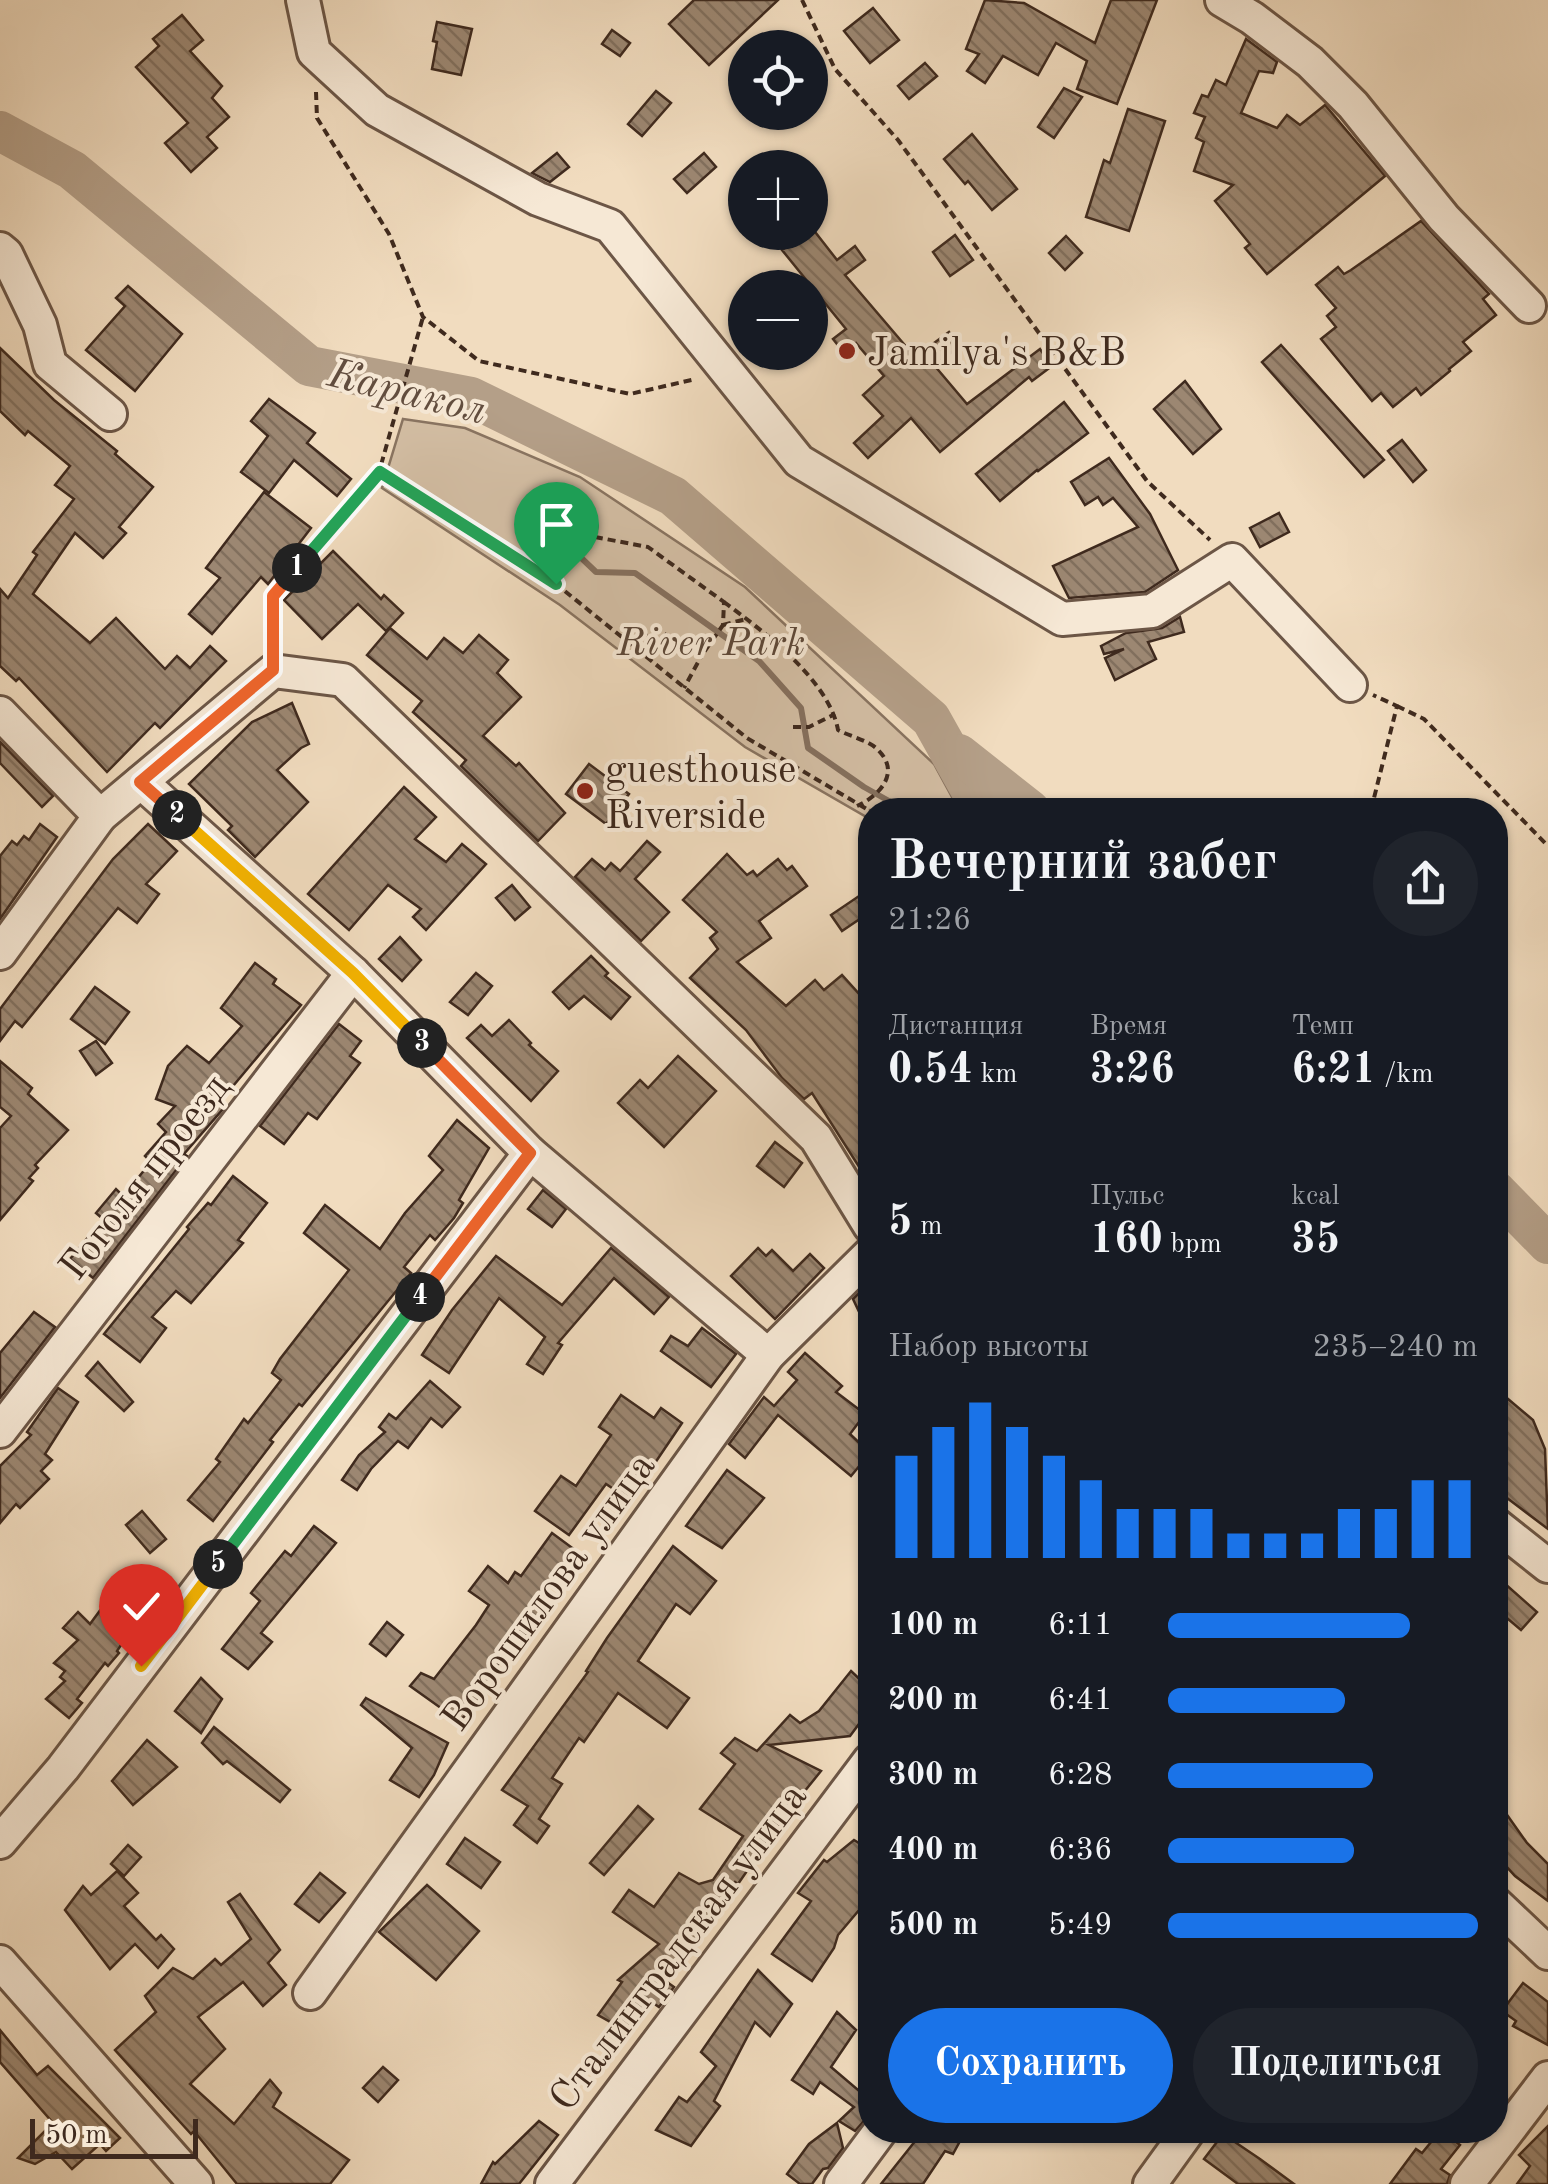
<!DOCTYPE html>
<html lang="ru">
<meta charset="utf-8">
<style>
:root{--surface:#171b24;--page:#20242c;--text:#f1f3f6;--muted:#9ea1a6;--accent:#1a73e8}
body{margin:0;font-family:"Old Standard TT",serif;background:var(--page);color:var(--text);height:100vh;display:flex;flex-direction:column;font-size:38px;white-space:nowrap}
*{box-sizing:border-box;margin:0}
p{font-size:32px;color:var(--muted)}
.icon{flex:none;width:55px;height:55px;fill:none;stroke:currentColor;stroke-width:2;stroke-linecap:round;stroke-linejoin:round}
.map{position:relative;flex:1;overflow:hidden}
.sheet{position:absolute;left:858px;top:798px;width:650px;height:1345px;display:flex;flex-direction:column;background:var(--surface);border-radius:40px;box-shadow:0 2px 8px #0004}
.sheet>*{flex:none}
.controls{position:absolute;left:728px;top:30px;display:grid;gap:20px}
.controls a{display:grid;place-items:center;width:100px;height:100px;border-radius:50%;background:var(--surface);box-shadow:0 2px 8px #0004;font-size:50px}
.scale{position:absolute;left:30px;bottom:25px;width:168px;box-sizing:border-box;padding-left:10px;border:5px solid #3f2a1e;border-top:0;font-size:28px;line-height:35px;white-space:nowrap;color:#3f2a1e;-webkit-text-stroke:8px #f6e8d5;paint-order:stroke}
.pin{position:absolute;display:grid;place-items:center;width:85px;height:85px;color:#fff;margin:-102px -42px;border-radius:50% 50% 50% 0;rotate:-45deg;box-shadow:0 0 10px #0007}
.pin .icon{rotate:45deg}
.km{position:absolute;width:50px;height:50px;margin:-25px;border-radius:50%;background:#222;color:#fff;font-size:28px;line-height:50px;text-align:center}
.round{display:grid;place-items:center;flex:none;width:105px;height:105px;border-radius:52px;background:var(--page)}
.headline{display:flex;align-items:center;justify-content:space-between;height:170px;padding:0 30px}
h1{font-size:55px;font-weight:700;line-height:75px}
.stats{display:grid;grid-template-columns:repeat(3,1fr);gap:15px;height:170px;padding:10px 30px}
.stats div{display:grid;align-content:center}
.stats b{font-size:42px;font-weight:700}
.stats small{font-size:28px;font-weight:400}
.stats p{font-size:28px}
.chart{height:280px;padding:20px 30px}
.chart p{display:flex;justify-content:space-between}
.chart svg{width:100%;height:180px;margin-top:10px;stroke:var(--accent);stroke-width:6}
.action{display:flex;gap:20px;margin-top:auto;padding:20px 30px}
.action a{flex:1;height:115px;border-radius:60px;background:var(--accent);color:#fff;font-size:40px;font-weight:700;line-height:115px;text-align:center}
.action a+a{background:var(--page);color:var(--text)}
ul{padding:0 30px;list-style:none;font-size:32px}
li{display:grid;grid-template-columns:160px 120px 1fr;align-items:center;height:75px}
li i{height:25px;border-radius:12px;background:var(--accent)}
.map>svg:first-child{display:block}
</style>
<div class="map">
<svg width="1548" height="2184" viewBox="0 0 1548 2184">
<defs>
<pattern id="building-back-hatch" width="6" height="6" patternUnits="userSpaceOnUse" patternTransform="scale(2.5)"><rect width="6" height="6" fill="#9c8772"/><path d="M-1 5l2 2M0 0l6 6M5-1l2 2" fill="none" stroke="#816f5d"/></pattern>
</defs>
<rect width="100%" height="100%" fill="#f1dcbf"/>
<filter id="stains"><feTurbulence type="fractalNoise" baseFrequency=".002" numOctaves="4"/><feColorMatrix values="0 0 0 0 .2 0 0 0 0 .09 0 0 0 0 .02 0 0 0 .5 -.17"/></filter>
<radialGradient id="worn" r=".72"><stop offset=".6" stop-color="#630" stop-opacity="0"/><stop offset="1" stop-color="#630" stop-opacity=".3"/></radialGradient>
<!-- park -->
<path fill="#d3bea4" stroke="#897461" stroke-width="2.5" d="M403,419L465,428L580,477L745,587L934,764L959,810H870V819L745,747L560,605L382,488Z"/>
<g fill="none" stroke-linecap="round" stroke-linejoin="round">
<!-- stream -->
<path stroke="#85705e" stroke-width="6" d="M529,526L574,551L596,572L635,573L759,661L801,708L808,748L864,787L905,810"/>
<!-- river -->
<g stroke="#b49f88" stroke-width="40">
<path d="M0,131L72,170L309,366L471,397L673,496L931,719L982,810"/>
<path d="M959,754L1030,810"/>
<path d="M1495,1190L1548,1244"/>
</g>
</g>
<!-- building -->
<g fill="url(#building-back-hatch)" stroke="#3f2a1e" stroke-width="2.5">
<path d="M694,0H778L709,65L669,24Z"/>
<path d="M985,0L1024,3L1095,43L1111,0H1157L1117,104L1077,89L1087,61L1056,43L1038,75L1003,56L985,83L967,71L979,54L966,49Z"/>
<path d="M873,8L899,40L870,63L844,31Z"/>
<path d="M182,15L203,40L190,51L222,86L212,98L229,117L207,137L217,148L191,172L165,143L188,123L136,67L159,46L153,39Z"/>
<path d="M437,22L472,29L461,75L432,69L437,42L433,41Z"/>
<path d="M612,30L630,43L620,56L602,44Z"/>
<path d="M1246,39L1277,62L1273,73L1259,71L1241,113L1277,128L1287,115L1300,125L1325,105L1385,176L1267,274L1245,248L1250,244L1215,201L1233,185L1194,171L1204,142L1196,138L1205,117L1194,113L1202,95L1208,97L1216,80L1226,85Z"/>
<path d="M925,63L937,76L909,99L898,86Z"/>
<path d="M1064,88L1082,97L1054,138L1038,127Z"/>
<path d="M656,91L671,103L642,136L628,124Z"/>
<path d="M1128,109L1165,121L1129,231L1086,217L1104,160L1110,163Z"/>
<path d="M972,134L1017,189L992,210L968,181L965,184L944,159Z"/>
<path d="M557,153L569,167L550,182L532,173Z"/>
<path d="M704,153L716,167L687,193L674,179Z"/>
<path d="M1421,221L1489,294L1483,299L1496,315L1463,342L1471,351L1449,369L1450,371L1421,395L1416,388L1393,407L1381,393L1372,401L1321,339L1336,327L1327,316L1336,308L1316,285L1338,267L1344,274L1351,270Z"/>
<path d="M812,228L837,260L855,246L865,260L845,275L915,357L949,332L960,346L934,365L967,404L1040,349L1052,366L1032,381L1029,377L940,452L911,418L868,458L854,443L883,416L863,395L884,376L856,343L844,353L833,339L846,329L782,250L810,232Z"/>
<path d="M955,235L973,260L950,276L933,252Z"/>
<path d="M1066,236L1082,253L1065,270L1049,253Z"/>
<path d="M128,286L182,334L135,391L86,350L125,306L116,298Z"/>
<path d="M1281,345L1384,460L1364,477L1262,362Z"/>
<path d="M0,348L54,400L117,451L115,454L153,487L119,527L126,533L103,558L75,533L33,594L90,643L116,618L165,669L177,656L190,668L210,646L226,661L160,728L155,723L107,772L19,678L16,681L0,666V589L8,598L37,555L33,552L74,499L55,485L70,466L28,431L25,435L0,411Z"/>
<path d="M1185,381L1221,429L1193,454L1154,409Z"/>
<path d="M269,399L315,433L307,443L351,479L337,496L294,460L269,493L241,472L268,436L251,421Z"/>
<path d="M1064,402L1088,433L1038,471L1037,470L1000,501L976,474Z"/>
<path d="M1402,440L1426,470L1413,482L1388,451Z"/>
<path d="M1109,458L1150,514L1178,570L1145,592L1069,598L1053,566L1138,527L1113,498L1103,505L1098,497L1085,505L1071,482Z"/>
<path d="M264,492L311,528L268,584L261,577L212,634L189,614L220,578L206,568Z"/>
<path d="M1279,513L1289,532L1260,547L1250,528Z"/>
<path d="M333,551L381,599L384,595L403,613L386,631L358,604L322,639L284,600Z"/>
<path d="M1180,617L1184,632L1148,642L1156,659L1115,680L1105,658L1124,649L1104,654L1101,646L1126,633L1162,628Z"/>
<path d="M390,628L427,659L444,638L463,653L479,635L508,660L497,673L521,697L483,736L516,766L519,763L565,813L538,841L461,766L466,760L413,712L422,701L367,655Z"/>
<path d="M292,703L309,744L301,748L277,770L308,802L255,857L228,830L232,826L189,784L252,722Z"/>
<path d="M0,742L53,796L42,807L0,763Z"/>
<path d="M589,764L629,794L606,824L566,794Z"/>
<path d="M404,787L436,817L415,839L446,862L462,844L486,864L426,930L413,917L421,909L388,885L349,930L308,894Z"/>
<path d="M40,824L57,837L0,919V856L12,841L17,845L24,836L29,840Z"/>
<path d="M148,824L177,851L146,884L159,894L137,923L118,908L22,1027L15,1021L0,1041V1009L113,859Z"/>
<path d="M647,841L660,852L635,879L669,912L641,941L575,877L592,859L605,870L611,863L620,871Z"/>
<path d="M727,854L747,875L753,871L757,876L778,859L787,870L792,866L807,886L759,921L771,938L737,962L786,1006L815,980L824,990L842,975L870,1006V1184L812,1093L804,1099L782,1078L746,1030L690,978L718,949L710,938L717,932L683,900Z"/>
<path d="M512,885L530,907L515,920L496,898Z"/>
<path d="M862,894L870,912L842,931L831,915Z"/>
<path d="M400,937L421,960L402,981L379,959Z"/>
<path d="M591,956L608,973L605,976L630,997L611,1019L584,996L569,1009L553,992Z"/>
<path d="M255,963L276,979L273,984L301,1005L218,1104L223,1109L184,1154L187,1156L93,1278L70,1259L103,1219L96,1213L116,1189L123,1196L151,1162L145,1156L166,1132L158,1124L175,1106L156,1099L168,1066L187,1046L209,1063L242,1026L221,1008Z"/>
<path d="M476,973L492,986L468,1015L450,1002Z"/>
<path d="M95,987L129,1012L105,1044L71,1019Z"/>
<path d="M509,1020L531,1043L529,1045L558,1071L531,1101L467,1038L481,1025L492,1036Z"/>
<path d="M339,1024L361,1041L350,1056L360,1063L317,1119L308,1113L284,1144L260,1126Z"/>
<path d="M96,1041L112,1063L96,1075L80,1051Z"/>
<path d="M678,1056L716,1091L664,1147L618,1103L640,1080L648,1088Z"/>
<path d="M0,1061L32,1088L28,1094L68,1130L35,1165L38,1168L29,1178L33,1181L0,1220V1128L11,1116L0,1107Z"/>
<path d="M457,1120L489,1148L459,1200L463,1203L454,1218L435,1240L430,1235L404,1267L411,1273L302,1406L299,1404L270,1440L273,1442L213,1521L188,1500L220,1462L216,1459L244,1419L248,1423L281,1380L272,1373L280,1359L349,1270L304,1233L325,1205L380,1249L405,1213L443,1170L429,1156Z"/>
<path d="M775,1142L802,1163L784,1187L757,1166Z"/>
<path d="M233,1176L267,1203L238,1240L243,1243L191,1303L176,1291L152,1317L166,1328L140,1362L104,1334L189,1229L187,1227L208,1203L211,1205Z"/>
<path d="M543,1190L566,1209L552,1227L528,1209Z"/>
<path d="M611,1248L669,1297L654,1314L614,1278L558,1343L562,1345L543,1374L527,1364L545,1337L499,1298L449,1373L422,1355L452,1310L496,1256L562,1305Z"/>
<path d="M758,1248L766,1256L772,1250L793,1271L810,1254L824,1268L775,1319L731,1276Z"/>
<path d="M870,1282V1335L853,1299Z"/>
<path d="M34,1312L55,1327L0,1398V1353Z"/>
<path d="M702,1328L736,1354L711,1387L661,1351L671,1336L688,1346Z"/>
<path d="M805,1353L842,1386L836,1392L865,1414L850,1434L870,1453L851,1476L778,1415L745,1458L729,1444L764,1397L774,1406L797,1380L788,1372Z"/>
<path d="M98,1362L133,1402L124,1411L86,1376Z"/>
<path d="M430,1381L460,1407L442,1427L431,1418L408,1448L398,1441L371,1469L357,1490L342,1480L359,1455L385,1432L379,1427L389,1414L396,1419Z"/>
<path d="M58,1388L78,1402L45,1454L52,1460L41,1471L49,1479L20,1508L16,1504L0,1523V1466L31,1435L27,1432Z"/>
<path d="M1495,1388L1533,1420L1545,1449L1548,1529L1495,1489Z"/>
<path d="M621,1395L654,1418L661,1408L682,1423L630,1500L606,1484L569,1535L535,1511L561,1476L576,1486L611,1435L599,1427Z"/>
<path d="M727,1470L764,1498L722,1548L686,1526Z"/>
<path d="M142,1511L166,1539L150,1553L126,1525Z"/>
<path d="M314,1526L336,1543L261,1633L272,1642L248,1669L222,1649L260,1601L251,1593L285,1551L291,1556Z"/>
<path d="M552,1533L575,1550L543,1594L554,1602L540,1621L489,1674L474,1708L459,1721L410,1686L421,1673L434,1679L476,1625L489,1605L469,1591L488,1566L508,1583L515,1572L521,1576Z"/>
<path d="M673,1546L716,1581L690,1614L676,1604L638,1661L689,1698L667,1728L618,1693L584,1742L579,1738L552,1778L562,1784L539,1819L549,1826L537,1843L514,1825L528,1806L502,1790L588,1672L586,1671L607,1638Z"/>
<path d="M1495,1575L1537,1612L1521,1630L1495,1608Z"/>
<path d="M115,1590L143,1612L117,1651L119,1653L108,1666L105,1663L77,1699L82,1703L69,1718L46,1699L65,1681L60,1677L65,1671L54,1663L78,1640L63,1628L78,1612L90,1624Z"/>
<path d="M387,1622L403,1635L386,1656L370,1644Z"/>
<path d="M851,1671L870,1689V1709L850,1736L769,1745L821,1771L787,1813L738,1884L735,1882L667,1982L674,1987L659,2007L653,2003L630,2033L598,2015L622,1982L618,1980L659,1944L613,1912L629,1890L654,1907L679,1873L699,1884L713,1880L743,1836L700,1809L735,1764L721,1753L735,1738L757,1751L790,1715L800,1723L819,1711Z"/>
<path d="M201,1678L222,1699L201,1733L175,1711Z"/>
<path d="M366,1698L448,1743L434,1775L419,1797L390,1780L412,1748L361,1705Z"/>
<path d="M214,1727L290,1790L280,1802L227,1761L223,1764L202,1743Z"/>
<path d="M147,1740L177,1767L133,1805L112,1781Z"/>
<path d="M638,1806L653,1819L604,1875L590,1863Z"/>
<path d="M1505,1812L1527,1843L1548,1864V1901L1515,1876L1495,1854V1822Z"/>
<path d="M870,1828V1897L838,1935L834,1948L812,1981L772,1954L811,1901L798,1893L824,1860L827,1862L854,1840L859,1843Z"/>
<path d="M465,1838L500,1862L481,1888L447,1864Z"/>
<path d="M128,1845L141,1857L124,1876L111,1864Z"/>
<path d="M117,1871L138,1893L124,1906L156,1940L161,1935L174,1949L158,1968L135,1944L110,1969L65,1910L83,1886L91,1895Z"/>
<path d="M320,1873L345,1893L319,1922L295,1904Z"/>
<path d="M427,1885L479,1931L436,1980L379,1932Z"/>
<path d="M240,1894L280,1950L268,1963L286,1985L263,2006L243,1982L198,2017L225,2049L190,2084L234,2124L270,2080L281,2093L273,2107L349,2160L330,2184H237L194,2131L191,2134L115,2050L156,2012L145,1996L173,1968L193,1979L215,1959L221,1965L251,1939L228,1902Z"/>
<path d="M758,1970L792,2004L770,2036L755,2022L714,2101L720,2106L691,2146L656,2130L679,2097L687,2102L716,2066L701,2052Z"/>
<path d="M1523,1983L1548,2002V2045L1513,2026L1516,2021L1502,2011Z"/>
<path d="M837,2012L856,2030L831,2067L858,2090L870,2075V2114L855,2131L839,2121L854,2107L820,2082L813,2094L792,2080Z"/>
<path d="M0,2030L37,2075L48,2066L120,2138L106,2151L100,2144L72,2169L56,2152L35,2164L18,2158L53,2123L0,2062Z"/>
<path d="M383,2067L398,2080L378,2102L363,2088Z"/>
<path d="M539,2121L558,2135L519,2184H481L493,2162L495,2164Z"/>
<path d="M837,2123L843,2148L828,2168L823,2169L812,2184H800L787,2174L809,2144Z"/>
<path d="M1548,2126V2184H1517L1530,2166L1519,2155Z"/>
<path d="M924,2130H966L953,2154L945,2151L923,2184H881Z"/>
<path d="M1441,2130L1460,2145L1441,2169L1450,2175L1447,2184H1390L1416,2149L1422,2153Z"/>
<path d="M1223,2134L1260,2159L1294,2184H1238L1204,2159Z"/>
</g>
<g fill="none" stroke-linecap="round" stroke-linejoin="round">
<!-- minor casing -->
<g stroke="#6c5646" stroke-width="38">
<g id="minor">
<path d="M303,0L314,52L377,110L538,199L610,226L799,461L1062,619L1152,611L1232,560L1350,685"/>
<path d="M1222,0L1252,18L1310,62L1353,105L1444,218L1529,306"/>
<path d="M0,249L6,254L40,325L50,364L110,414"/>
<path d="M0,713L100,816L273,671L343,680L816,1138L870,1226"/>
<path d="M141,782L353,973L530,1153L768,1355"/>
<path d="M0,953L100,816"/>
<path d="M0,1431L353,973"/>
<path d="M1495,1524L1548,1566"/>
<path d="M0,1842L63,1768L530,1153"/>
<path d="M1495,1903L1548,1953"/>
<path d="M0,1962L196,2184"/>
<path d="M310,1993L768,1355L870,1254"/>
<path d="M552,2184L870,1760"/>
<path d="M841,2184L881,2130"/>
<path d="M1150,2184L1189,2130"/>
<path d="M1467,2184L1548,2078"/>
</g>
</g>
<!-- path -->
<g stroke="#3f2a1e" stroke-width="4" stroke-dasharray="8 5" stroke-linecap="butt">
<path d="M802,0L835,69L898,140L1147,481L1210,540"/>
<path d="M316,92L317,118L389,234L423,317L479,361L630,394L696,379"/>
<path d="M379,472L556,584L747,738L870,811"/>
<path d="M597,524L595,537L648,547L724,602L723,625L702,655"/>
<path d="M724,602C763,631 829,680 838,730C849,736 867,740 876,748C902,771 881,795 857,806"/>
<path d="M723,625L746,619"/>
<path d="M628,642L659,631L702,655L684,688"/>
<path d="M273,646V596L379,472L423,317"/>
<path d="M1397,706L1424,719L1548,846"/>
<path d="M793,727H809L835,714"/>
<path d="M1371,810L1397,706L1373,695"/>
</g>
<!-- minor -->
<use href="#minor" stroke="#f6e8d5" stroke-width="32"/>
</g>
<g fill="none" stroke-linecap="round" stroke-linejoin="round">
<!-- split-1 casing -->
<g stroke="#fff" stroke-width="20">
<path id="split-1" d="M297,568L380,472L556,584"/>
</g>
<!-- split-2 casing -->
<g stroke="#fff" stroke-width="20">
<path id="split-2" d="M177,815L140,782L273,670V596L297,568"/>
</g>
<!-- split-3 casing -->
<g stroke="#fff" stroke-width="20">
<path id="split-3" d="M177,815L353,973L422,1043"/>
</g>
<!-- split-4 casing -->
<g stroke="#fff" stroke-width="20">
<path id="split-4" d="M420,1297L530,1153L422,1043"/>
</g>
<!-- split-5 casing -->
<g stroke="#fff" stroke-width="20">
<path id="split-5" d="M218,1564L420,1297"/>
</g>
<!-- split-6 casing -->
<g stroke="#fff" stroke-width="20">
<path id="split-6" d="M141,1666L218,1564"/>
</g>
<!-- split-1 -->
<use href="#split-1" stroke="#22a559" stroke-width="12"/>
<!-- split-2 -->
<use href="#split-2" stroke="#f0652b" stroke-width="12"/>
<!-- split-3 -->
<use href="#split-3" stroke="#f5b400" stroke-width="12"/>
<!-- split-4 -->
<use href="#split-4" stroke="#f0652b" stroke-width="12"/>
<!-- split-5 -->
<use href="#split-5" stroke="#22a559" stroke-width="12"/>
<!-- split-6 -->
<use href="#split-6" stroke="#f5b400" stroke-width="12"/>
</g>
<!-- markers -->
<g fill="#8f2418" stroke="#f6e8d5" stroke-width="4">
<circle cx="847" cy="351" r="10"/>
<circle cx="585" cy="791" r="10"/>
</g>
<g text-anchor="middle" stroke-width="8" stroke-linejoin="round" paint-order="stroke">
<!-- poi labels -->
<g font-size="40" fill="#3f2a1e" stroke="#f6e8d5" text-anchor="start">
<text x="867" y="365">Jamilya's B&amp;B</text>
<text x="605" y="782">guesthouse<tspan x="605" dy="46">Riverside</tspan></text>
</g>
<!-- park labels -->
<g font-size="40" font-style="italic" fill="#5d4839" stroke="#f6e8d5">
<text x="711" y="655">River Park</text>
</g>
<!-- street labels -->
<g font-size="40" fill="#3f2a1e" stroke="#f6e8d5">
<text transform="translate(143 1176) rotate(-52)" y="14">Гоголя проезд</text>
<text transform="translate(547 1591) rotate(-54)" y="14">Ворошилова улица</text>
<text transform="translate(677 1946) rotate(-53)" y="14">Сталинградская улица</text>
</g>
<!-- water labels -->
<g font-size="42" font-style="italic" fill="#624d3e" stroke="#f6e8d5">
<text transform="translate(408 390) rotate(14)" y="15">Каракол</text>
</g>
</g>
<rect width="100%" height="100%" filter="url(#stains)"/>
<rect width="100%" height="100%" fill="url(#worn)"/>
</svg>
<div class="controls">
<a><svg class="icon" aria-label="locate" viewBox="0 0 24 24"><circle cx="12" cy="12" r="6"/><path d="M12 2v4M12 18v4M2 12h4M18 12h4"/></svg></a>
<a>+</a>
<a>−</a>
</div>
<div class="scale">50 m</div>
<div class="pin" style="left:556px;top:584px;background:#1e9e55"><svg class="icon" aria-label="arrive" viewBox="0 0 24 24"><path d="M6 21V4h12l-3 4 3 4H6"/></svg></div>
<div class="pin" style="left:141px;top:1666px;background:#d93025"><svg class="icon" aria-label="check" viewBox="0 0 24 24"><path d="M5 12l5 5 9-10"/></svg></div>
<b class="km" style="left:297px;top:568px">1</b>
<b class="km" style="left:177px;top:815px">2</b>
<b class="km" style="left:422px;top:1043px">3</b>
<b class="km" style="left:420px;top:1297px">4</b>
<b class="km" style="left:218px;top:1564px">5</b>
<section class="sheet">
<div class="headline"><div><h1>Вечерний забег</h1><p>21:26</p></div><a class="round"><svg class="icon" aria-label="share" viewBox="0 0 24 24"><path d="M12 15V3M7 8l5-5 5 5M5 13v7h14v-7"/></svg></a></div>
<div class="stats">
<div><p>Дистанция</p><b>0.54<small> km</small></b></div>
<div><p>Время</p><b>3:26</b></div>
<div><p>Темп</p><b>6:21<small> /km</small></b></div>
</div>
<div class="stats">
<div><b>5<small> m</small></b></div>
<div><p>Пульс</p><b>160<small> bpm</small></b></div>
<div><p>kcal</p><b>35</b></div>
</div>
<div class="chart"><p><span>Набор высоты</span>235–240 m</p>
<svg viewBox="0 0 160 44" preserveAspectRatio="none"><path d="M5 44V19M15 44V12M25 44V6M35 44V12M45 44V19M55 44V25M65 44V32M75 44V32M85 44V32M95 44V38M105 44V38M115 44V38M125 44V32M135 44V32M145 44V25M155 44V25"/></svg>
</div>
<ul>
<li><b>100 m</b>6:11<i style="width:78%"></i></li>
<li><b>200 m</b>6:41<i style="width:57%"></i></li>
<li><b>300 m</b>6:28<i style="width:66%"></i></li>
<li><b>400 m</b>6:36<i style="width:60%"></i></li>
<li><b>500 m</b>5:49<i style="width:100%"></i></li>
</ul>
<div class="action"><a>Сохранить</a><a>Поделиться</a></div>
</section>
</div>
